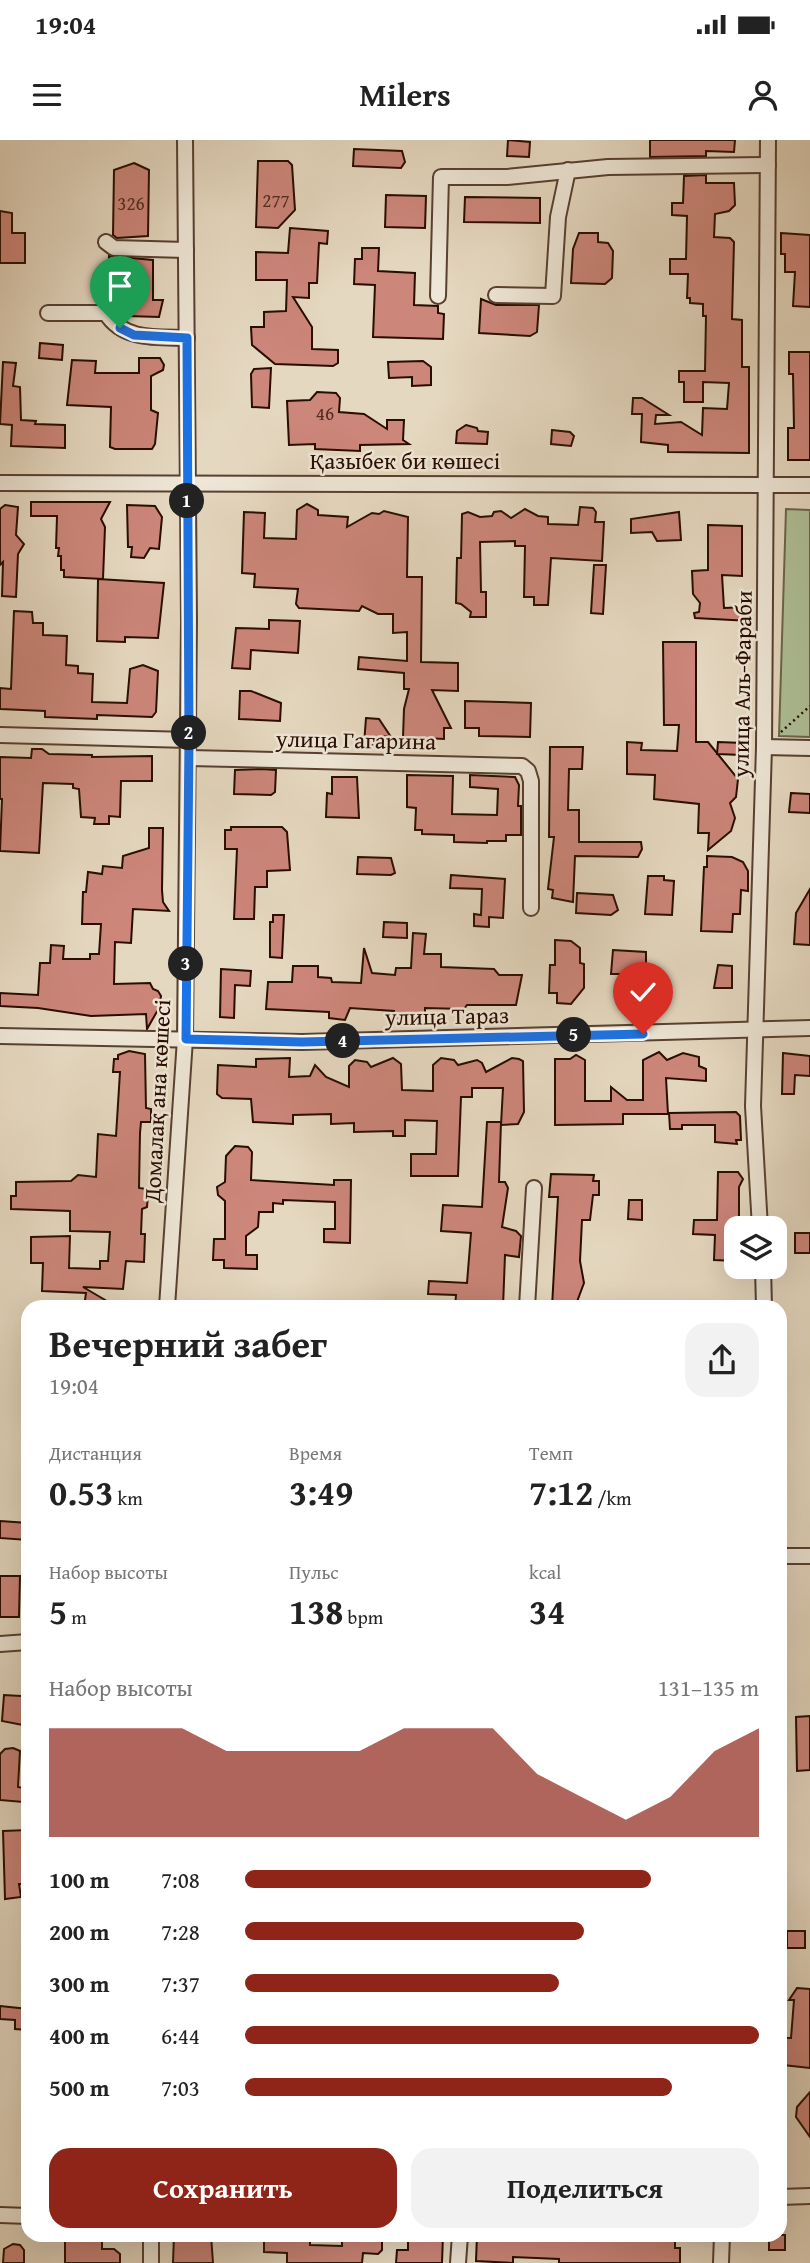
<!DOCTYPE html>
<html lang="ru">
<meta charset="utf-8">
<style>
:root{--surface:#fff;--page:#f2f2f2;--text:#222;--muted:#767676;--accent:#8f2418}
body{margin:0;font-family:"Gentium Book Plus",serif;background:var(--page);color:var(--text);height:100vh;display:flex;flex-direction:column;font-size:26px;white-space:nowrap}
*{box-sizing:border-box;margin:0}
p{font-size:23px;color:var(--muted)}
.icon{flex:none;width:38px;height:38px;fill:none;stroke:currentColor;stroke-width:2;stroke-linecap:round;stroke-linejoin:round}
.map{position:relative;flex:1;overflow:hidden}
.details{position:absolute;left:21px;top:1160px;width:766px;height:942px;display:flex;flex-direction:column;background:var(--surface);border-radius:21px;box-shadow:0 7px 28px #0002}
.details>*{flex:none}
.buttons{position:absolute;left:724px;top:1076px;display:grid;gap:14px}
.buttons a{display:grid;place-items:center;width:63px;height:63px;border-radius:14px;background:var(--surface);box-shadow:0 7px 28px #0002;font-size:35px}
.pin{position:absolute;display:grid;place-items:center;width:60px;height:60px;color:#fff;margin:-72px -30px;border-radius:50% 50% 50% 0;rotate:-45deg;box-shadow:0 0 7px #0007}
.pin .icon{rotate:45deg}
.km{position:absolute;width:35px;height:35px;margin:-18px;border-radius:50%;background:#222;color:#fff;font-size:19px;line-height:35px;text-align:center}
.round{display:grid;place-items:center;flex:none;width:74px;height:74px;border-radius:21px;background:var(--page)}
.summary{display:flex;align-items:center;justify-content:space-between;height:119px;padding:0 28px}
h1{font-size:38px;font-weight:800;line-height:52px}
.stats{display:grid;grid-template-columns:repeat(3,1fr);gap:10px;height:119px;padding:7px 28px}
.stats div{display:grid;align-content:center}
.stats b{font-size:35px;font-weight:800}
.stats small{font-size:19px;font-weight:400}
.stats p{font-size:19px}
.chart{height:196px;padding:14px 28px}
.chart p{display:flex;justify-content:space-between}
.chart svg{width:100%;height:126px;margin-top:7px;fill:var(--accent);opacity:.7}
.cta{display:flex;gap:14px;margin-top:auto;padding:14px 28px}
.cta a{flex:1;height:80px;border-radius:21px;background:var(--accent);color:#fff;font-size:28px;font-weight:800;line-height:80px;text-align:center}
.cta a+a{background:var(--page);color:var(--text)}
ul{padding:0 28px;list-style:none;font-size:23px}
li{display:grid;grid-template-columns:112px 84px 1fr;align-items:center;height:52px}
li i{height:18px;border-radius:9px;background:var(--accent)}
.status{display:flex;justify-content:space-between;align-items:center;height:49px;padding:0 35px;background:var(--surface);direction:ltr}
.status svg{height:19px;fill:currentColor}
header{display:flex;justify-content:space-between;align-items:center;height:91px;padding:0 28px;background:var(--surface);font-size:32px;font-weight:800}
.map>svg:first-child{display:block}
</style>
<div class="status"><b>19:04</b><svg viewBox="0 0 49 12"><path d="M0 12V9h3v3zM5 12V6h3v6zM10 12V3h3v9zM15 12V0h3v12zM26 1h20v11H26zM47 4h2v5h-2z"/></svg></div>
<header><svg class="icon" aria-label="menu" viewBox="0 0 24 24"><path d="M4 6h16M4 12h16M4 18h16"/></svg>Milers<svg class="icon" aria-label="person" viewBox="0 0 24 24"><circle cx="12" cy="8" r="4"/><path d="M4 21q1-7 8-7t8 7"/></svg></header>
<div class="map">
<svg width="810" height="2123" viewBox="0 0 810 2123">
<rect width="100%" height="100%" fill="#e5d8c0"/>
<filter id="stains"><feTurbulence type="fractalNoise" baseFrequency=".00286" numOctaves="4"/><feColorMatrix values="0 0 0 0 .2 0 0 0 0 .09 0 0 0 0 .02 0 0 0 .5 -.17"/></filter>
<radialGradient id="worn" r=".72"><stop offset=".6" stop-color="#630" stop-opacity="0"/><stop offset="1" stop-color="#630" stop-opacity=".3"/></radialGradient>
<!-- green -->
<path fill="#afc097" stroke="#6c664c" stroke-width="2" d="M786,369L810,370V597L779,596Z"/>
<!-- building -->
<g fill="#cc867a" stroke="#290d01" stroke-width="2">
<path d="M508,0L530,2L529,17L507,16Z"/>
<path d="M650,0H735L734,12L706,11V16L650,17Z"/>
<path d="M354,9L402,11L405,22L401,28L353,26Z"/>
<path d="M258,21H288L292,25L295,70L278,88L256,87Z"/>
<path d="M134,23L149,30L148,96L117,98L113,95L114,30Z"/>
<path d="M706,35V43H734L735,65L729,71L715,74L714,97L730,98L734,102L732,179L742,180V227H749V313L668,312V305L641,302L642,274H632L633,258H642L669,275H656L655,284L681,282L702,295L703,268L727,269L729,243L703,242V262H684V242H679V231H705L706,176H703V164L690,163V158H687L688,134H670V119H686L687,76L672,75V63H683L684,36Z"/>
<path d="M386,55L426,56L425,88L385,87Z"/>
<path d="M465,57L540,58V83L464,82Z"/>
<path d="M0,71L12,73V93H25V123H0Z"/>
<path d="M290,88L328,91L327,104L319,103L317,143H309V158L293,157L312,187V209L338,210V223L333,226L275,224L252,205L251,187H264V172L286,171L287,140H256V112L288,113Z"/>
<path d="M579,93H598V102L608,103L613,111L612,138L605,144L571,143L573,109Z"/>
<path d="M781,93L810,95V167L793,166L795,132H785V114H781Z"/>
<path d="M362,108H379L378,131L415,133L414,165L438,166V173L444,174L443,199L373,197L375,145L354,144L355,119H362Z"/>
<path d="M109,116L153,120V160H163L159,177L128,176V165L107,163Z"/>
<path d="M481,159L496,165H539L537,192L530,196L479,193Z"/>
<path d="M40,203L63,205L62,220L39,218Z"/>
<path d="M789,212H810V320H788V288H794L793,234H789Z"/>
<path d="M139,218H160L164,225L163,230L151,236V270L158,273L155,304L152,309H115L110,307L111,267L67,265L72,220L96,221L95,233H139Z"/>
<path d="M423,221L431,227V245L412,246V237L389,238L388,222Z"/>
<path d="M3,222L16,223L13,246L20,247L21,280L36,281L35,284L65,285V308L11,306L12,285L0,284Z"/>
<path d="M271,228L269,268L252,267L251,234L254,229Z"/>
<path d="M317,252L336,253L340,258L339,272L364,274L387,289V280H404L403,300L409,304L360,305V311L315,309V304L289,305L287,261L310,260Z"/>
<path d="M466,285L477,288L478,291L488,292L487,304L456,303L457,291Z"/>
<path d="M552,290L570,292L574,296L571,306L551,304Z"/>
<path d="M31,362H110L101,379L105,387L103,439L64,437V430H61V416H58L59,408H56L57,376H31Z"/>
<path d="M307,364L318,370V375L348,377L347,387L372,373L379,374L384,371L408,377L407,437H422L421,522L458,523V551L432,550L451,588H444V599L403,597L404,569L409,549H404V533L358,529L359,517L407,521V492L393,493V474H378L362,466L359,471L299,468L296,464L298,449L254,447L255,434L242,433L244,372L265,373L264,398L296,399L297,370Z"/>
<path d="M5,365L18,367L16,395L24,404L18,414L16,457L2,456L3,422L0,425V369Z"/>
<path d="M127,365L155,366L162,377L159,409L150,408L144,418L131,417L132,407H128Z"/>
<path d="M580,367L593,368L596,372L595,382H604L602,421L551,418L548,465H534V457H524L525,406H515V401L480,402L481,452H486V477H470L471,472L461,464L456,463L457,418H461L462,374L468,372L480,377L492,376L494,372L501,371L511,378L525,369L538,376L548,377V384L578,385Z"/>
<path d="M679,372L681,400L657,401L652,392L631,393V379Z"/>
<path d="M708,385L742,386V436L722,435L724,468L747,467L751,472L750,481L695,478L694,473L699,472L700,463L693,454L692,431L708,430Z"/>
<path d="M594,425H606L603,474L591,473Z"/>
<path d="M98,439L164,443L158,498L125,497V502L97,501Z"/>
<path d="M14,471L32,472L33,483H43V495L67,496L66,525L78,526V533L93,534L92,562L127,563L130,529L143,525L158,531L156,572L152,577L97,575V579L45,577V571L0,569V548L11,549Z"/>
<path d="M269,480L300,481L298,513L251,510L250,529L232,528L236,488L269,489Z"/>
<path d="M663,502H696V602H708L738,639L736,657L730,663L735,678L731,691L708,710L709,693H698L699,664L654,659L655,635L627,634V602L642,603L641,610L677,611L679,585H664Z"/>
<path d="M240,551H251L281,563L280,581L239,579Z"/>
<path d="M465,561L531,563L530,597L479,596V588H465Z"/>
<path d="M366,578L379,579L391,597L381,596L380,605L364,604Z"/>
<path d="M718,602L743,603L742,615L717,614Z"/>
<path d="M550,607H583L582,629H569L568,670H579V702H641L642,709L638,717L575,716L573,762L552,758L553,750L548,749L554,697H549Z"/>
<path d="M32,609H42L49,614L92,615V617L152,616V641H121L120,677L109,676V684H94L95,678L81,677L79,649L73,648V644L43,643L39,713L0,711L2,659H0V617L31,618Z"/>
<path d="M262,629L276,630L275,652L271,655L234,654L235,630Z"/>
<path d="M407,635L453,636L452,674L497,675L498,649L470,647V635L515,637L519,645L518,666H521V695H506V701H487V703L454,702V695L422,694V690H415L416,668L407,667Z"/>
<path d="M332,637H357L359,678L326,677L327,653L332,654Z"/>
<path d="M791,653L810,654V673L789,672Z"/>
<path d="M231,687H282L287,692L290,730L267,731V747H255L254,779H234L237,709H225V690H231Z"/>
<path d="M149,688H163L162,750L163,762L169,771L133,769L131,803L115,802L114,844L150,843L153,849L158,851L161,856L159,868L147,889L146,874L91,876L38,868L0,866V853L38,855L40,823H50L51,805L64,806L63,819H90V814H99L101,784H82L83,752H86L88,732L102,734L103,726L122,728L123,716L149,708Z"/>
<path d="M707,716L732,717L743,722L748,731V751L741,750L740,774H733L732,792L701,791L704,727H707Z"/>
<path d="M358,717L391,718L395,733L391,735L357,734Z"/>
<path d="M451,735L505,739L503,778L489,777V787L474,786V774L481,775L482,749L450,748Z"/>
<path d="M648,736H664V740L674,741L672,775L645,774Z"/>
<path d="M810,749V805L794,804L796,773Z"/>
<path d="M577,753L613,755L618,770L611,775L576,773Z"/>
<path d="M273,775H284L282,818L270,817V782H273Z"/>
<path d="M384,782L407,783V798L383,797Z"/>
<path d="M413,793L426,794L424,814H441V827L494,829L499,835H522L516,865H467L464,869L425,868V882L394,881V871L350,868L345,880L329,878V872L266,869L268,842H292L293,826H318V837L331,838L332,842L361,843L364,808L372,833L395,835L396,828H411Z"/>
<path d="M555,800L571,801L580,808V823L584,824V848L571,864L557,863V853H549L550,825H555Z"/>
<path d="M613,810L646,812V827L636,828L641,849L620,853V834H611Z"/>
<path d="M718,825L732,826V848H714Z"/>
<path d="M221,829L251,831L250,846L235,845L234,878L220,877Z"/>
<path d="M129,911L145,914L146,968L151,969V982H141L140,993L139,1048L146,1049L148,1055L147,1067L142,1069L141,1094H145L144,1122L126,1121L123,1149L83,1147L117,1167H84L86,1153L42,1151L43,1123H31V1097L70,1096L69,1128L100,1129V1121H108L110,1092L70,1091V1071L11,1069V1056H16V1042L71,1041L78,1035L96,1037L98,994L116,996L120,932H113L114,919H118V915Z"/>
<path d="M659,912L667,920L683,913L699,917V926L706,929V941L666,938L668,974H623V984L555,985V919H570L576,915L585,920V961H611V947L627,960H643V920Z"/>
<path d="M783,913L810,916V936L795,935L794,954H782Z"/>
<path d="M290,918L289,937L310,936L315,925L326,937L349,947V926L355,920L367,922L371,927L393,918L401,924L402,950L433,951V925L441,918L454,920L458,925L477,920L482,923L486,932L512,918L519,919L523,921L524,972L518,984L501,985L503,948H472V957H461L458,1036H411V1014H436L437,981L405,980V996H393V991L354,992V983L331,984V974L293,975V984L253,982L251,959L222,958L217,954L218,925L256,927V919Z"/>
<path d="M736,972L740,976L741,1000H736L737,1004L715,1002V985H682V989H670L669,973Z"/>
<path d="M487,982H501L499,1042H505L508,1048L502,1087L516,1091L521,1096L519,1117L505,1115L503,1167H455L456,1155L428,1154L429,1141L467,1143L471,1093L441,1091L443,1065L482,1067Z"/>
<path d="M235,1006L248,1007L252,1012L251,1040L334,1045V1040H351L350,1103L324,1102V1089H335V1062L283,1060V1064L273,1063V1072H259L258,1087L246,1096V1115H257V1129L224,1128V1120H213L214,1099H225V1061L218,1055L217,1047L225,1042L226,1016Z"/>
<path d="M718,1032H738L743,1039L739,1047V1088H737L736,1121L714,1120L715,1095L693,1094L694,1080H717Z"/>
<path d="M551,1034L594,1035L593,1041H599V1055H593L590,1080H582L580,1121L584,1143L575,1167H552L558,1057H549Z"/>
<path d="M629,1060H642V1080L628,1079Z"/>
<rect x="795" y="1093" width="15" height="20"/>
<path d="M0,1381L28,1383V1400L0,1398Z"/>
<path d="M0,1436H20L19,1477H0Z"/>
<path d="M28,1553V1586L2,1581L4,1555L21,1556Z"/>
<path d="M810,1576V1630L797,1631L796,1577Z"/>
<path d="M13,1608L20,1611L18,1647L24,1648L23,1662L0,1660V1614L5,1609Z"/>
<path d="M28,1690V1744H19L21,1757L5,1759L3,1691Z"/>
<rect x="787" y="1791" width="18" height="17"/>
<path d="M797,1848L810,1849V1928L783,1925L780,1922L781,1898H791L794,1860H789Z"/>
<path d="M0,1866L28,1869V1890L15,1889V1880L0,1879Z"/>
<path d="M810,1952V1997L796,1977L797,1967Z"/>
<path d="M174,2095H211L213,2123H173Z"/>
<path d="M264,2095H310V2105L342,2106V2095H382V2110L378,2114L363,2113L362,2123H287V2113L264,2112Z"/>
<path d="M416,2095H443L442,2123H396L397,2110H408V2098H416Z"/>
<path d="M477,2095H675V2108H680V2123H559V2119L513,2117V2123L476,2121Z"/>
<rect x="769" y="2095" width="16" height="15"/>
<path d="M65,2099H102V2109H114L120,2114V2123H65Z"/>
<path d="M13,2104L20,2105L24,2110V2123H3L4,2109Z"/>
</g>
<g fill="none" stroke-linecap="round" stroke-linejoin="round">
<!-- minor casing -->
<g stroke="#584031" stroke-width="18">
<g id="minor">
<path d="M106,102L114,108L186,110"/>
<path d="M496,155L553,156L558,77L568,30"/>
<path d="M438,156L441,37H507L608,27L768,25"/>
<path d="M48,173H106C123,201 158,197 187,198"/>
<path d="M0,343L810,345"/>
<path d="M0,595L189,600"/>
<path d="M764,607L810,608"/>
<path d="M189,618L522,626L528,631L531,641V768"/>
<path d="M0,896L302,902L810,888"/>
<path d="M760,1088L753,966L764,607L768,0"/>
<path d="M763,1127L764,1167"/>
<path d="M167,1167L185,899L189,481L185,0"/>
<path d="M527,1167L534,1048"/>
<path d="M780,1416H810"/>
<path d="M0,1504L28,1502"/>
<path d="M780,2057L810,2056"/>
<path d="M0,2075L28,2076"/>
<path d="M151,2095V2123"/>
<path d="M458,2123L460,2095"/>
<path d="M721,2123L722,2095"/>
</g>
</g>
<!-- path -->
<path stroke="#290d01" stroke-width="2.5" stroke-dasharray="2 3.5" stroke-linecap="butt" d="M781,592L810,566"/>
<!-- minor -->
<use href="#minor" stroke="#eee6d6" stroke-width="14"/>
</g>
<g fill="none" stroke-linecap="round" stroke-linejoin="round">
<!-- route casing -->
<g stroke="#fff" stroke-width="14">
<path id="route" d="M120,188L134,195L187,198L189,600L186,899L302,902L643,894"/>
</g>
<!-- route -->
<use href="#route" stroke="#1a73e8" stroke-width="9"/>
</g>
<g text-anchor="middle" stroke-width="5" stroke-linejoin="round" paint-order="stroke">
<!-- number labels -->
<g font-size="19" fill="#522b1f">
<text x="276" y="67">277</text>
<text x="131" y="70">326</text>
<text x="325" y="280">46</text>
</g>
<!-- street labels -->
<g font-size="23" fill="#290d01" stroke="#eee6d6">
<text x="405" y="329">Қазыбек би көшесі</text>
<text transform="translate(742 544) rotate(-89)" y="8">улица Аль-Фараби</text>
<text transform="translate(356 600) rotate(1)" y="8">улица Гагарина</text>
<text transform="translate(447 876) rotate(-1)" y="8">улица Тараз</text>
<text transform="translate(157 961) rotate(-87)" y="8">Домалақ ана көшесі</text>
</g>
</g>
<rect width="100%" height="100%" filter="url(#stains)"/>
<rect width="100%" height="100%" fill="url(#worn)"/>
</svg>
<div class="buttons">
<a><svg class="icon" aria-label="layers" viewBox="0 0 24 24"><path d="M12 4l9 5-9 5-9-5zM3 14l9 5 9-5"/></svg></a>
</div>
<div class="pin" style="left:120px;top:188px;background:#1e9e55"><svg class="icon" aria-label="arrive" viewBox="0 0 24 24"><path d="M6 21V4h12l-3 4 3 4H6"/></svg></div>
<div class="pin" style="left:643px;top:894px;background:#d93025"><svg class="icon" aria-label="check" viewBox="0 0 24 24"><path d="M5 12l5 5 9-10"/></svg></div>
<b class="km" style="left:187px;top:361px">1</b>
<b class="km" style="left:189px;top:593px">2</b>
<b class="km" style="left:186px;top:824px">3</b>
<b class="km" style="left:343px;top:901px">4</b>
<b class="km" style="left:574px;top:895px">5</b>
<section class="details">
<div class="summary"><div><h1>Вечерний забег</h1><p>19:04</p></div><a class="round"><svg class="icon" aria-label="share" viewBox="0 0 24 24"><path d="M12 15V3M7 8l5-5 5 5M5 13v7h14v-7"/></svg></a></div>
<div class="stats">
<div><p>Дистанция</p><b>0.53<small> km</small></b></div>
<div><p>Время</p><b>3:49</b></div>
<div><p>Темп</p><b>7:12<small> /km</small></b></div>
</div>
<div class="stats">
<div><p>Набор высоты</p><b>5<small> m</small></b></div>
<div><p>Пульс</p><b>138<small> bpm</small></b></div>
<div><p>kcal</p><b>34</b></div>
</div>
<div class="chart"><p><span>Набор высоты</span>131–135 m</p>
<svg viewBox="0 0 160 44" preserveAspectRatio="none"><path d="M0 44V6L10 6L20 6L30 6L40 14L50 14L60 14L70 14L80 6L90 6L100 6L110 22L120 30L130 38L140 30L150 14L160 6V44z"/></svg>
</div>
<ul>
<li><b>100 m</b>7:08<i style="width:79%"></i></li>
<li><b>200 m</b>7:28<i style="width:66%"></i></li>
<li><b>300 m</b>7:37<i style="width:61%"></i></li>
<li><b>400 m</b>6:44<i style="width:100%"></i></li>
<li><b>500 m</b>7:03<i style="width:83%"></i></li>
</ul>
<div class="cta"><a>Сохранить</a><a>Поделиться</a></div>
</section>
</div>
